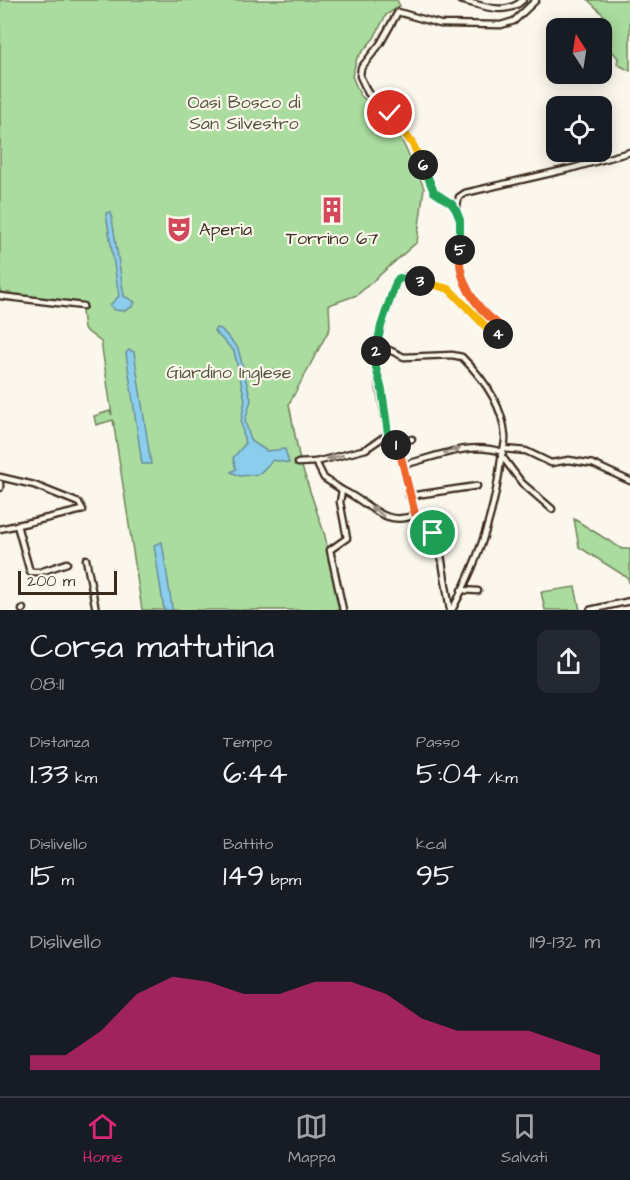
<!DOCTYPE html>
<html lang="it">
<meta charset="utf-8">
<style>
:root{--surface:#171b24;--page:#242831;--text:#f1f3f6;--muted:#9ea1a6;--line:#363941;--accent:#db2777}
body{margin:0;font-family:"Architects Daughter",sans-serif;background:var(--page);color:var(--text);height:100vh;display:flex;flex-direction:column;font-size:22px;white-space:nowrap}
*{box-sizing:border-box;margin:0}
p{font-size:20px;color:var(--muted)}
.icon{flex:none;width:33px;height:33px;fill:none;stroke:currentColor;stroke-width:2;stroke-linecap:round;stroke-linejoin:round}
.map{position:relative;height:610px;overflow:hidden}
.side{display:flex;flex-direction:column;background:var(--surface);flex:1}
.side>*{flex:none}
.needle{width:39px;rotate:348deg}
.fabs{position:absolute;left:546px;top:18px;display:grid;gap:12px}
.fabs a{display:grid;place-items:center;width:66px;height:66px;border-radius:12px;background:var(--surface);box-shadow:0 3px 15px #0003;font-size:30px}
.scale{position:absolute;left:18px;bottom:15px;width:99px;box-sizing:border-box;padding-left:6px;border:3px solid #3b2a1e;border-top:0;font-size:16px;line-height:21px;white-space:nowrap;color:#3b2a1e;-webkit-text-stroke:4px #fbf7ec;paint-order:stroke}
.pin{position:absolute;display:grid;place-items:center;width:51px;height:51px;color:#fff;margin:-26px;border:3px solid #fff;border-radius:50%;box-shadow:0 2px 6px #0007}
.km{position:absolute;width:30px;height:30px;margin:-15px;border-radius:50%;background:#222;color:#fff;font-size:16px;line-height:30px;text-align:center}
.round{display:grid;place-items:center;flex:none;width:63px;height:63px;border-radius:12px;background:var(--page)}
.head{display:flex;align-items:center;justify-content:space-between;height:102px;padding:0 30px}
h1{font-size:33px;font-weight:600;line-height:45px}
.figures{display:grid;grid-template-columns:repeat(3,1fr);gap:9px;height:102px;padding:6px 30px}
.figures div{display:grid;align-content:center}
.figures b{font-size:30px;font-weight:600}
.figures small{font-size:16px;font-weight:400}
.figures p{font-size:16px}
.chart{height:168px;padding:12px 30px}
.chart p{display:flex;justify-content:space-between}
.chart svg{width:100%;height:108px;margin-top:6px;fill:var(--accent);opacity:.7}
.tab-bar{display:flex;justify-content:space-around;align-items:center;height:84px;border-top:2px solid var(--line);background:var(--surface);font-size:16px;color:var(--muted)}
.tab-bar a{display:grid;justify-items:center;gap:3px}
.tab-bar .active{color:var(--accent)}
.map>svg:first-child{display:block}
</style>
<div class="map">
<svg width="630" height="610" viewBox="0 0 630 610">
<rect width="100%" height="100%" fill="#fbf7ec"/>
<filter id="ink" filterUnits="userSpaceOnUse"><feTurbulence type="fractalNoise" baseFrequency=".0167" numOctaves="2"/><feDisplacementMap in="SourceGraphic" scale="12" xChannelSelector="R" yChannelSelector="G"/><feConvolveMatrix kernelMatrix="1 2 1 2 8 2 1 2 1" color-interpolation-filters="sRGB"/></filter>
<g filter="url(#ink)">
<!-- green -->
<g fill="#a9dc9e" stroke="#72835e" stroke-width="1.5">
<path d="M0,0H397L400,6L386,15L374,38L357,58L352,76L360,95L379,111L399,135L420,178L424,188L417,242L357,295L329,305L330,328L289,404L300,461L325,536L340,610H142L113,420L96,425L94,416L110,411L112,415L101,342L84,329L81,303L0,293Z"/>
<path d="M588,0H630V71L617,64L618,58L609,48C617,22 606,18 588,0Z"/>
<path d="M574,519L622,549H630V587L628,578L579,547Z"/>
<path d="M575,587L580,610H545L541,592Z"/>
</g>
<!-- water -->
<g fill="#8bcdec" stroke="#6b8c9a" stroke-width="1.5">
<path d="M111,212L124,296L135,302L132,307L124,311L115,310L110,305L119,296L106,213Z"/>
<path d="M216,328L221,329L238,348L251,400L245,421L251,441L267,451L285,449L289,463L273,460L259,474L240,476L231,472L236,469L233,458L245,444L241,422L245,400L234,351L214,331Z"/>
<path d="M129,350L134,352L151,464H142L126,353Z"/>
<path d="M162,542L172,607L173,610H164L154,545Z"/>
</g>
<g fill="none" stroke-linecap="round" stroke-linejoin="round">
<!-- minor casing -->
<g stroke="#3b2a1e" stroke-width="9">
<g id="minor">
<path d="M460,0C482,5 505,17 523,0"/>
<path d="M456,210L459,197L465,193L573,168L630,152"/>
<path d="M0,296L83,306"/>
<path d="M378,343L375,360L388,434L400,453L415,514L430,529L440,549L450,610"/>
<path d="M398,447L397,443L412,439"/>
<path d="M504,449L526,451L551,463L569,460L593,464L630,481"/>
<path d="M501,455L522,483L552,509"/>
<path d="M298,463L316,462"/>
<path d="M403,465C437,457 467,441 503,452"/>
<path d="M0,477L34,485L79,503L83,510L0,529"/>
<path d="M0,483V488"/>
<path d="M342,490C369,502 384,528 415,515"/>
<path d="M409,496L477,486"/>
<path d="M17,525L30,572H40L67,563"/>
<path d="M86,559L96,610"/>
<path d="M461,590L478,591"/>
<path d="M22,610L23,609"/>
<path d="M343,610L330,550L347,538L340,502L342,490L324,478L316,462L366,449L388,434"/>
<path d="M452,610C478,562 495,512 501,459C502,451 506,444 505,436C503,406 483,378 462,357L452,355L404,357L381,346L378,337L396,282L405,277L449,289L493,334L499,333L501,328L472,299L463,278L459,261L460,220L456,210L452,204L434,192L412,143L390,113L368,93L360,76L361,68L380,44L398,12L440,24L501,25L514,21L536,0"/>
<path d="M590,610L630,601"/>
</g>
</g>
<!-- minor -->
<use href="#minor" stroke="#fbf7ec" stroke-width="4.5"/>
</g>
<!-- one-way arrows -->
<defs><path id="oneway-solid" d="M-6-.8H1V-3.2L6.5 0L1 3.2V.8H-6Z" transform="scale(1.5)"/></defs>
<g fill="#9b9085">
<use href="#oneway-solid" transform="translate(452 451) rotate(-13)"/>
<use href="#oneway-solid" transform="translate(335 457) rotate(167)"/>
<use href="#oneway-solid" transform="translate(377 511) rotate(-143)"/>
</g>
</g>
<g fill="none" stroke-linecap="round" stroke-linejoin="round" filter="url(#ink)">
<!-- split-1 casing -->
<g stroke="#fff" stroke-width="12">
<path id="split-1" d="M396,445L400,453L415,514L433,533"/>
</g>
<!-- split-2 casing -->
<g stroke="#fff" stroke-width="12">
<path id="split-2" d="M376,351V368L382,390L388,434L396,445"/>
</g>
<!-- split-3 casing -->
<g stroke="#fff" stroke-width="12">
<path id="split-3" d="M376,351L381,326L396,282L399,278L420,281"/>
</g>
<!-- split-4 casing -->
<g stroke="#fff" stroke-width="12">
<path id="split-4" d="M420,281L449,289L493,334H498"/>
</g>
<!-- split-5 casing -->
<g stroke="#fff" stroke-width="12">
<path id="split-5" d="M460,250C457,281 475,307 498,324L501,328L498,334"/>
</g>
<!-- split-6 casing -->
<g stroke="#fff" stroke-width="12">
<path id="split-6" d="M423,165L434,192L452,204L456,210L460,220V250"/>
</g>
<!-- split-7 casing -->
<g stroke="#fff" stroke-width="12">
<path id="split-7" d="M390,113L412,143L423,165"/>
</g>
<!-- split-1 -->
<use href="#split-1" stroke="#f0652b" stroke-width="8"/>
<!-- split-2 -->
<use href="#split-2" stroke="#22a559" stroke-width="8"/>
<!-- split-3 -->
<use href="#split-3" stroke="#22a559" stroke-width="8"/>
<!-- split-4 -->
<use href="#split-4" stroke="#f5b400" stroke-width="8"/>
<!-- split-5 -->
<use href="#split-5" stroke="#f0652b" stroke-width="8"/>
<!-- split-6 -->
<use href="#split-6" stroke="#22a559" stroke-width="8"/>
<!-- split-7 -->
<use href="#split-7" stroke="#f5b400" stroke-width="8"/>
</g>
<!-- icons -->
<defs>
<g id="building-bare" transform="scale(2.07)"><path d="M-4-6H4V6H1V3H-1V6H-4ZM-2.5-4.3h1.7v1.8h-1.7ZM.8-4.3h1.7v1.8H.8ZM-2.5-1h1.7V.8h-1.7ZM.8-1h1.7V.8H.8Z" fill="#d1495b" stroke="#fbf7ec" stroke-width="2.5" paint-order="stroke"/></g>
<g id="theatre-bare" transform="scale(2.07)"><path d="M-5-5.5Q0-4 5-5.5V0Q5 5 0 6Q-5 5-5 0ZM-3.3-2.5H-1v1.5H-3.3ZM1-2.5H3.3v1.5H1ZM-2.8 1Q0 5.5 2.8 1Z" fill="#d1495b" stroke="#fbf7ec" stroke-width="2.5" paint-order="stroke"/></g>
</defs>
<g fill-rule="evenodd">
<use href="#building-bare" x="332" y="210"/>
<use href="#theatre-bare" x="179" y="229"/>
</g>
<g text-anchor="middle" stroke-width="4.5" stroke-linejoin="round" paint-order="stroke">
<!-- park labels -->
<g font-size="18" fill="#56563e" stroke="#fbf7ec">
<text x="244" y="108">Oasi Bosco di<tspan x="244" dy="21">San Silvestro</tspan></text>
<text x="229" y="378">Giardino Inglese</text>
</g>
<!-- poi labels -->
<g font-size="18" fill="#3b2a1e" stroke="#fbf7ec" text-anchor="start">
<text x="199" y="235">Aperia</text>
<text x="332" y="244" text-anchor="middle">Torrino 67</text>
</g>
</g>
</svg>
<div class="fabs">
<a><svg class="needle" viewBox="-14 -14 28 28"><path d="M0-13l5 13h-10z" fill="#e53935"/><path d="M0 13l5-13h-10z" fill="#9ea1a6"/></svg></a>
<a><svg class="icon" aria-label="locate" viewBox="0 0 24 24"><circle cx="12" cy="12" r="6"/><path d="M12 2v4M12 18v4M2 12h4M18 12h4"/></svg></a>
</div>
<div class="scale">200 m</div>
<div class="pin" style="left:433px;top:533px;background:#1e9e55"><svg class="icon" aria-label="arrive" viewBox="0 0 24 24"><path d="M6 21V4h12l-3 4 3 4H6"/></svg></div>
<div class="pin" style="left:390px;top:113px;background:#d93025"><svg class="icon" aria-label="check" viewBox="0 0 24 24"><path d="M5 12l5 5 9-10"/></svg></div>
<b class="km" style="left:396px;top:445px">1</b>
<b class="km" style="left:376px;top:351px">2</b>
<b class="km" style="left:420px;top:281px">3</b>
<b class="km" style="left:498px;top:334px">4</b>
<b class="km" style="left:460px;top:250px">5</b>
<b class="km" style="left:423px;top:165px">6</b>
</div>
<section class="side">
<div class="head"><div><h1>Corsa mattutina</h1><p>08:11</p></div><a class="round"><svg class="icon" aria-label="share" viewBox="0 0 24 24"><path d="M12 15V3M7 8l5-5 5 5M5 13v7h14v-7"/></svg></a></div>
<div class="figures">
<div><p>Distanza</p><b>1.33<small> km</small></b></div>
<div><p>Tempo</p><b>6:44</b></div>
<div><p>Passo</p><b>5:04<small> /km</small></b></div>
</div>
<div class="figures">
<div><p>Dislivello</p><b>15<small> m</small></b></div>
<div><p>Battito</p><b>149<small> bpm</small></b></div>
<div><p>kcal</p><b>95</b></div>
</div>
<div class="chart"><p><span>Dislivello</span>119–132 m</p>
<svg viewBox="0 0 160 44" preserveAspectRatio="none"><path d="M0 44V38L10 38L20 28L30 13L40 6L50 8L60 13L70 13L80 8L90 8L100 13L110 23L120 28L130 28L140 28L150 33L160 38V44z"/></svg>
</div>
</section>
<nav class="tab-bar">
<a class="active"><svg class="icon" aria-label="home" viewBox="0 0 24 24"><path d="M3 11l9-7 9 7M6 9v11h12V9"/></svg>Home</a>
<a><svg class="icon" aria-label="map" viewBox="0 0 24 24"><path d="M3 6l6-2 6 2 6-2v14l-6 2-6-2-6 2zM9 4v14M15 6v14"/></svg>Mappa</a>
<a><svg class="icon" aria-label="saved" viewBox="0 0 24 24"><path d="M7 4h10v16l-5-4-5 4z"/></svg>Salvati</a>
</nav>
